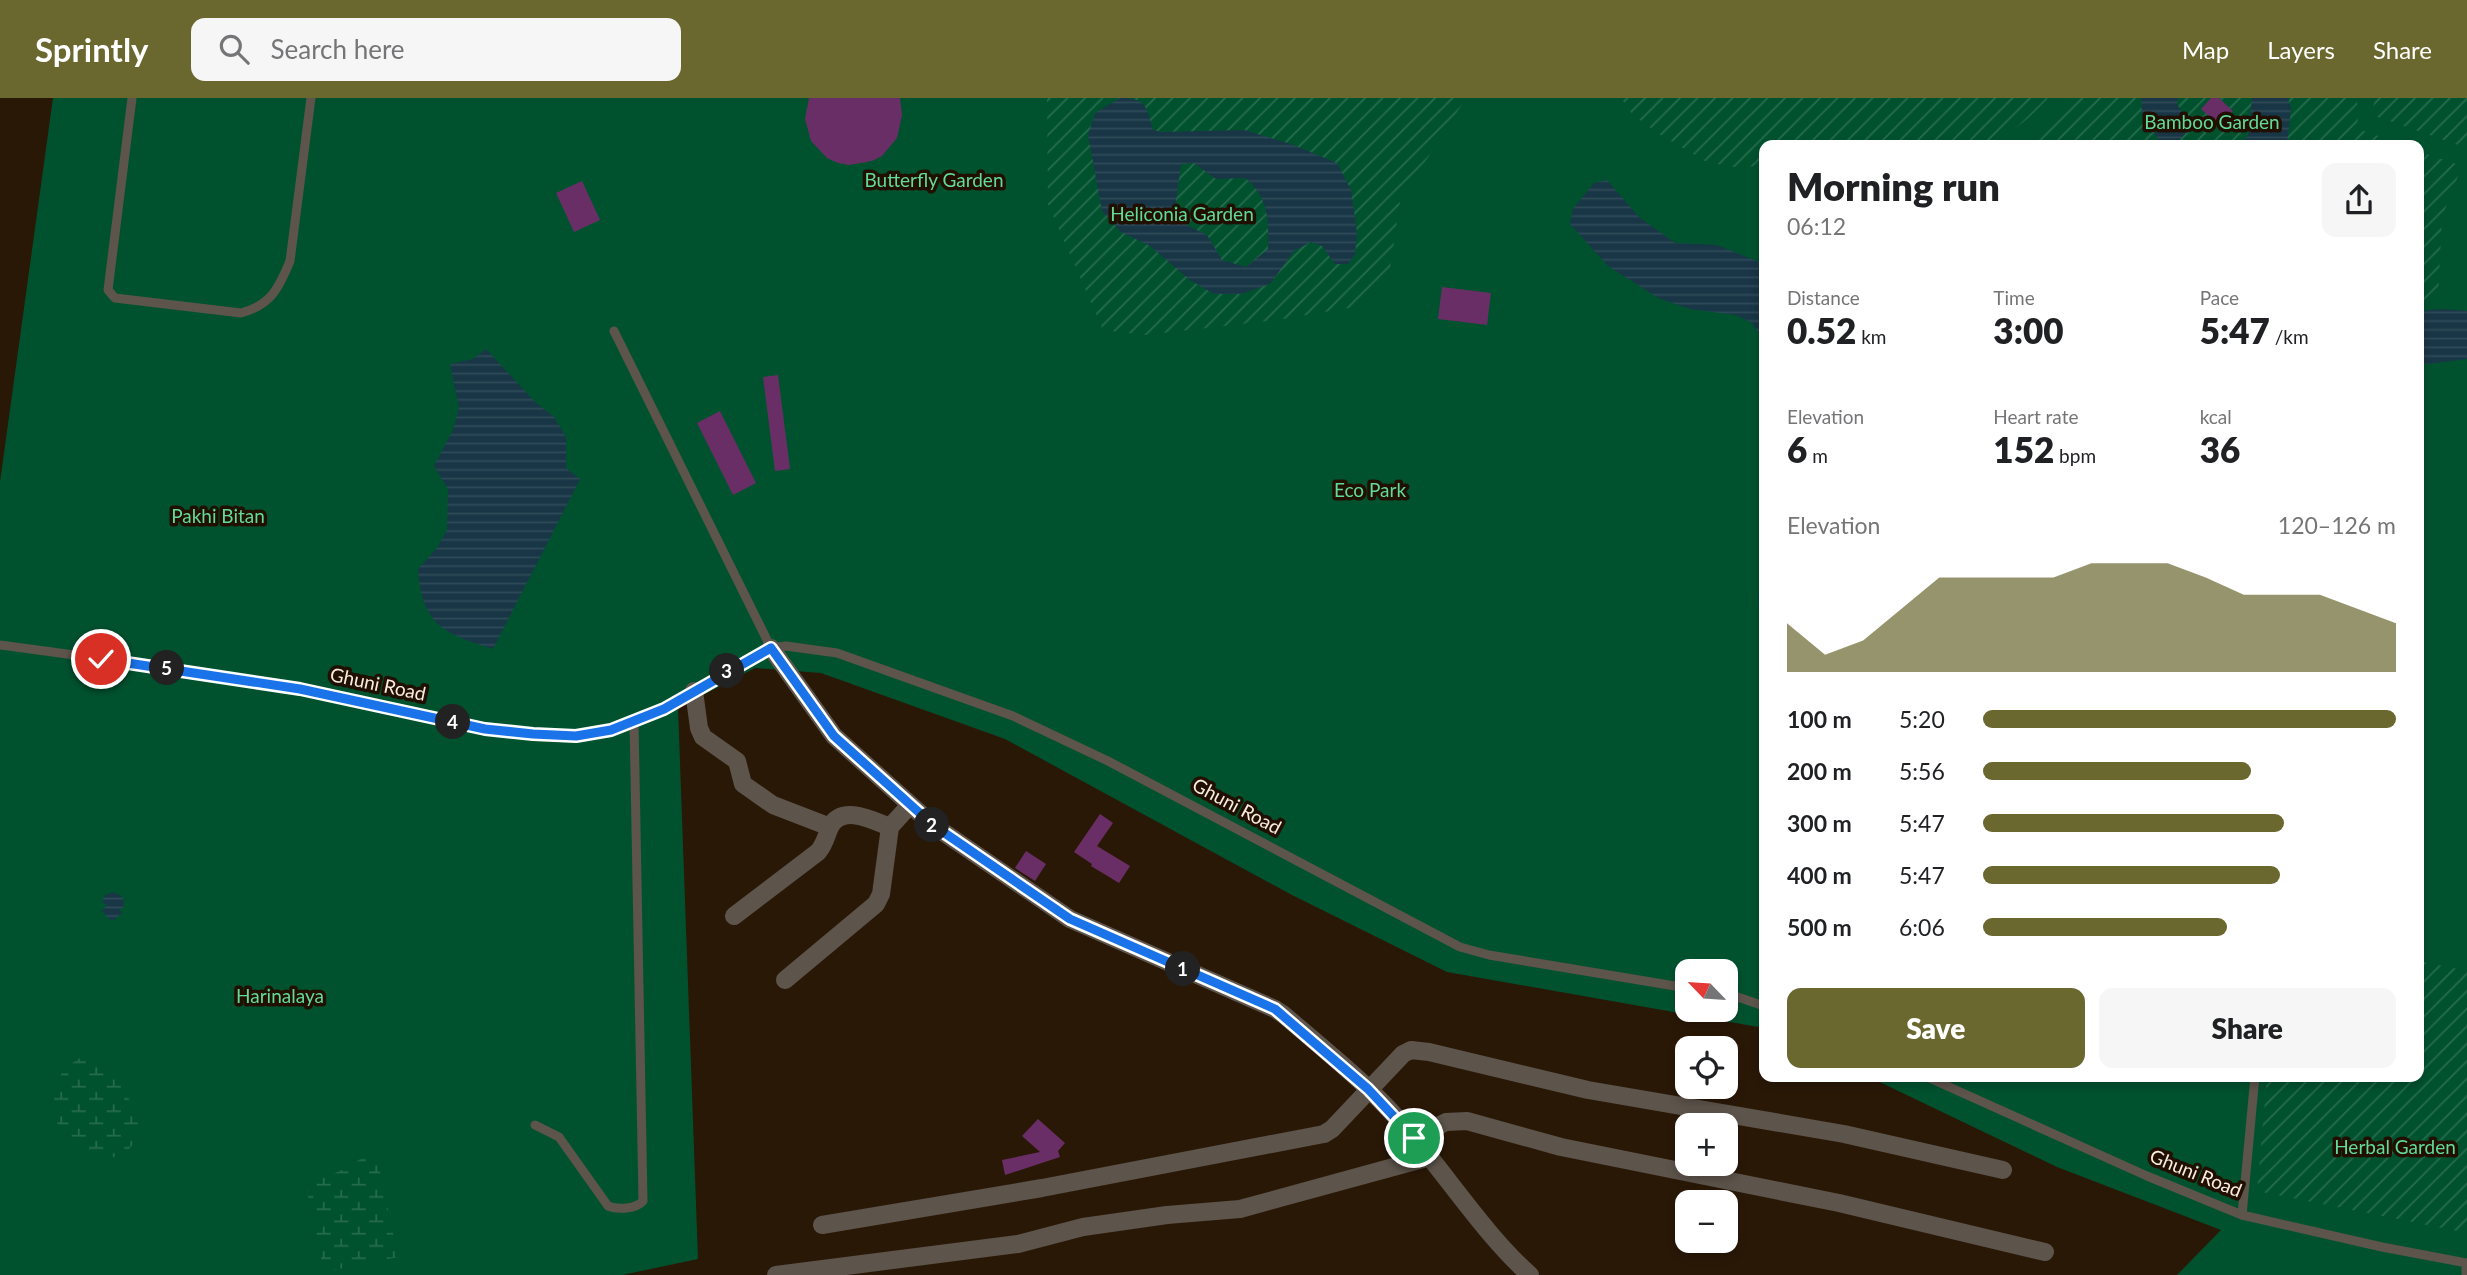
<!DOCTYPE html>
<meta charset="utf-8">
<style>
:root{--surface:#fff;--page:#f6f6f6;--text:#202124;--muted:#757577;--accent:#6a672f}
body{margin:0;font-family:Lato,sans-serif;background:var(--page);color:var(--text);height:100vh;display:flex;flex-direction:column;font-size:26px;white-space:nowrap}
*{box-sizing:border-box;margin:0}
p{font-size:23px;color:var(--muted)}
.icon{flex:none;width:38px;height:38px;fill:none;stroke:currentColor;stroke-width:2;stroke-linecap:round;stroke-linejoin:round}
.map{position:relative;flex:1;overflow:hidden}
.drawer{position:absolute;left:1759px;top:42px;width:665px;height:942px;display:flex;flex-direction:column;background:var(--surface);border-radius:14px;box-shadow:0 4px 10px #0003}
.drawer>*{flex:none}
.needle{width:46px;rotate:295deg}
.fabs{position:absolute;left:1675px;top:861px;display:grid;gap:14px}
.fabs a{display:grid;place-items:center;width:63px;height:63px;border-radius:14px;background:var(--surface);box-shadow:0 4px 10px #0003;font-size:35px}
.pin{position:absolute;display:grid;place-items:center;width:60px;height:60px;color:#fff;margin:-30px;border:4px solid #fff;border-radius:50%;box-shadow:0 2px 7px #0007}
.km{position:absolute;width:35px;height:35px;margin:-18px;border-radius:50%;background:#222;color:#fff;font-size:19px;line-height:35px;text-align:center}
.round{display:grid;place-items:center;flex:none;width:74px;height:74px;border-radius:14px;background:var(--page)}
.overview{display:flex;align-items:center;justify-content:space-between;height:119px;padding:0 28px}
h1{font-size:38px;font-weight:800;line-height:52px}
.figures{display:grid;grid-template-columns:repeat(3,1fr);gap:10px;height:119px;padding:7px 28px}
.figures div{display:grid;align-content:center}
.figures b{font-size:35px;font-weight:800}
.figures small{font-size:19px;font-weight:400}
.figures p{font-size:19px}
.chart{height:196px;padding:14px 28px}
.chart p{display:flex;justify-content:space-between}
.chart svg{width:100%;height:126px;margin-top:7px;fill:var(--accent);opacity:.7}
.action{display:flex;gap:14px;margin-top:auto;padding:14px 28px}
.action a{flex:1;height:80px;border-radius:14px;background:var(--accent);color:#fff;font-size:28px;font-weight:800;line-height:80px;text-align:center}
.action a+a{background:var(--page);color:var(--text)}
ul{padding:0 28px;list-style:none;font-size:23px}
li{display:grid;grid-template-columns:112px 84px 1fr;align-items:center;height:52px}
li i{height:18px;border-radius:9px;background:var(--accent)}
header{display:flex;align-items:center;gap:42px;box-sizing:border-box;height:98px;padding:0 35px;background:var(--accent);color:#fff}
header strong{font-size:33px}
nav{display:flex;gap:38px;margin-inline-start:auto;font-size:24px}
.search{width:490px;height:63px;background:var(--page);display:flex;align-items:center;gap:18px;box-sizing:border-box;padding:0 24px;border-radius:14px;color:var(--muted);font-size:26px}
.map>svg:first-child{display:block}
</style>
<header>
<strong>Sprintly</strong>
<div class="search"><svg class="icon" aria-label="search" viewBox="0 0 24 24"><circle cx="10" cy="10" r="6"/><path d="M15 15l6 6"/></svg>Search here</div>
<nav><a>Map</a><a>Layers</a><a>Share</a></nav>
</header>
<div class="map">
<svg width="2467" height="1177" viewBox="0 0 2467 1177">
<defs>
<pattern id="wetland-marsh" width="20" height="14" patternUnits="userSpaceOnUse" patternTransform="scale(1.75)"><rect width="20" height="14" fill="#00522f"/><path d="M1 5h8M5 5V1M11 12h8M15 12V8" fill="none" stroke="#266b4d"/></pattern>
<pattern id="garden-furrows" width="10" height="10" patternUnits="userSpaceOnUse" patternTransform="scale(1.75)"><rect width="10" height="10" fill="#00522f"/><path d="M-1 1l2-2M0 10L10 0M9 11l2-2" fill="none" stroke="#266b4d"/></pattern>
<pattern id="water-rules" width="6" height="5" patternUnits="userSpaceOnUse" patternTransform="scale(1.75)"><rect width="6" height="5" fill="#183646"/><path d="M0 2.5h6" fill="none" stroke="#2f4a58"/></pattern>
</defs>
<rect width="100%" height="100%" fill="#2a1807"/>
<!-- green -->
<path fill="#00522f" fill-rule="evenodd" d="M53,0H2467V1177H2177L2221,1132L2057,1069L1867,978H2418V47H1764V930L1447,874L1292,797L1005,641L821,575L755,570L678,610L698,1161L622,1177H0V384ZM1687,873H1726V912H1687Z"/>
<!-- wetland -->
<g fill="url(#wetland-marsh)">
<path d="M80,960C87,961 95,961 101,964C116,975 144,1019 137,1038C112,1102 0,1009 80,960Z"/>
<path d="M375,1051L398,1159L324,1174L305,1084C332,1080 353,1067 375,1051Z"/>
</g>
<!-- garden -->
<g fill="url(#garden-furrows)">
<path d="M1047,0H1466L1400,103L1390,171L1366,207L1277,222L1145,237L1103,232L1048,106Z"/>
<path d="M1621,0H2048C2027,23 2010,38 1980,47H1764V68L1731,69L1705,63L1659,36L1632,16Z"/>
<path d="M2072,0H2357L2358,31L2404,47H2020L2049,25Z"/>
<path d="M2375,0H2467V50L2372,17Z"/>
<path d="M2418,53L2462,68L2442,119L2438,202L2419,204Z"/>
<path d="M2419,863L2467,873V1135L2257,1093L2267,978H2418Z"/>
</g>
<!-- water -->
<g fill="url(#water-rules)" fill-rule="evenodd">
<path d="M1120,0C1146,0 1147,9 1153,32L1162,34L1244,32L1291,46L1337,65L1351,92L1357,135L1355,156L1348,166H1335L1322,148L1311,144L1294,153L1270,186L1241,196H1214L1190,182L1150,148L1121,134L1102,113L1088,37L1095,15ZM1194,65L1216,81L1245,80C1269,99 1269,123 1268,151L1246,169L1222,162L1207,137L1180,124L1174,117L1181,66Z"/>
<path d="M2141,0H2178L2177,6L2191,29L2175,47H2162L2142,16Z"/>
<path d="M2252,0H2288L2291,11L2287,47H2240L2248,38Z"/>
<path d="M1607,82L1639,119L1675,145L1717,147L1764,166V243L1752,225L1736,217L1690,211L1658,200L1608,168L1570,126L1573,111L1594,85Z"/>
<path d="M2442,211L2467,213V261L2419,267V213Z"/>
<path d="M486,251L535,304L554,319L566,339V370L580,381L493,551C443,535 422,527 418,471L437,450L447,432L448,391L434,368L453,332L459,310L450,266L473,261Z"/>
<path d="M1764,478V530C1758,509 1756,498 1764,478Z"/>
<path d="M113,794L120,797L124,802L123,810L119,811L122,815L114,822L109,821L102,813L107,807L102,804L105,797Z"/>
</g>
<!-- building -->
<g fill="#6a2e67">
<path d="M809,0H900L902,17L897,40L882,58L872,63L849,67L838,65L827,60L811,43L805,21Z"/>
<path d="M2211,0H2219L2233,13L2219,28L2201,11Z"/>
<path d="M582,83L600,122L574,134L556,95Z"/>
<path d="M1442,189L1491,195L1487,227L1438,221Z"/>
<path d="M778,277L790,371L775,373L763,279Z"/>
<path d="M720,313L756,385L733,397L697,325Z"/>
<path d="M1100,716L1113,725L1097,748L1130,768L1119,785L1091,768L1092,766L1074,754Z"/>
<path d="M1026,753L1046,766L1035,783L1015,770Z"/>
<path d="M1038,1021L1065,1045L1058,1053L1060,1059L1005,1077L1002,1062L1040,1054L1022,1038Z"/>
</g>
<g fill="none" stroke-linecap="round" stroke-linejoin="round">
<!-- lane -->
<g stroke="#5d544b" stroke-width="9">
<path d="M132,0L108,192L115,200L241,215C271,207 279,190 290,163L311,0"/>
<path d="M614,233L771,550"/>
<path d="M0,547C100,561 200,572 299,590C387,606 525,656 611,632C668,616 718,578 771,550L786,548L837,555L1013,618L1108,663L1460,849L1489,857L1687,890"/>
<path d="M1726,895L1764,908"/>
<path d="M1925,978L2147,1078L2242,1117L2382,1149L2467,1165"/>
<path d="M535,1027L559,1039L608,1108C618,1112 636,1111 643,1103L634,623"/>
<path d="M2242,1117L2255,978"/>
<path d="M2466,1177V1165"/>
</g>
<!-- street -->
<g stroke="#5d544b" stroke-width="18">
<path d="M771,550L834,638L933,727L1070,821L1275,911L1284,917C1327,954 1373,990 1409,1034C1448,1079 1486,1138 1530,1177"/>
<path d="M694,593L699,630L703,639L737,663L743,686L773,707L830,729"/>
<path d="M734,818L818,754C825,746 826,738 830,729C842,706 872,722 890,729"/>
<path d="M785,882L876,806L881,796L890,729L910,707"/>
<path d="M1414,1040L1446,1024L1467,1023L1561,1049L1839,1105L2045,1154"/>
<path d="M822,1127L1042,1090L1324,1036L1332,1031L1403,956L1411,952L1429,954L1588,992L1844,1036L2003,1072"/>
<path d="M776,1177L1018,1146L1083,1129L1167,1117L1240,1111L1430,1059"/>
</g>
</g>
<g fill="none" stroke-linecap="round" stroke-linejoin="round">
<!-- route casing -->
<g stroke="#fff" stroke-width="14">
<path id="route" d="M101,561L300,591L485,631L533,636L576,638L611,632L664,611L771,550L834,638L933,727L1070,821L1275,911L1368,991L1414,1040"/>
</g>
<!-- route -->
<use href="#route" stroke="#1a73e8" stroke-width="9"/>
</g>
<g text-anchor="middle" stroke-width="7" stroke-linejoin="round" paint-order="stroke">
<!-- park labels -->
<g font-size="19" fill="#62da99" stroke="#210f01">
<text x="2212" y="31">Bamboo Garden</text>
<text x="934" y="89">Butterfly Garden</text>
<text x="1182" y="123">Heliconia Garden</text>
<text x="1370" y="399">Eco Park</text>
<text x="218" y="425">Pakhi Bitan</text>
<text x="280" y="905">Harinalaya</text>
<text x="2395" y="1056">Herbal Garden</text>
</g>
<!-- street labels -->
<g font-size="19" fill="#f9ece1" stroke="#210f01">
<text transform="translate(378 586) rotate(12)" y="7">Ghuni Road</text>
<text transform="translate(1237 708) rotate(28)" y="7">Ghuni Road</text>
<text transform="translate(2196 1075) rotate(22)" y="7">Ghuni Road</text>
</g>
</g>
</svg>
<div class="fabs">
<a><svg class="needle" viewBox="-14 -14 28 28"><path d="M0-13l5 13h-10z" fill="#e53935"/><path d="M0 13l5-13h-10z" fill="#757577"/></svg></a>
<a><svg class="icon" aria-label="locate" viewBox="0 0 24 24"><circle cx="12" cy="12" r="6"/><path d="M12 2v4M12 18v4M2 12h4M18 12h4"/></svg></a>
<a>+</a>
<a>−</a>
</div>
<div class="pin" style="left:1414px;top:1040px;background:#1e9e55"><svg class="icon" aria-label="arrive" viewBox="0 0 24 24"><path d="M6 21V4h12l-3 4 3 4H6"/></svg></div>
<div class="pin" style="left:101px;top:561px;background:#d93025"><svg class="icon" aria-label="check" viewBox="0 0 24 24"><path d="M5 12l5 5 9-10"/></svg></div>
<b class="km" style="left:1183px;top:871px">1</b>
<b class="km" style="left:932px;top:727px">2</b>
<b class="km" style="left:727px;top:573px">3</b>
<b class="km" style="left:453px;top:624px">4</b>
<b class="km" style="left:167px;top:570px">5</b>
<section class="drawer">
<div class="overview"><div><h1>Morning run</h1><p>06:12</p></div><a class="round"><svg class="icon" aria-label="share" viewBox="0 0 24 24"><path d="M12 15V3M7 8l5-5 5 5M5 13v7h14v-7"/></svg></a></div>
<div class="figures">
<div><p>Distance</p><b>0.52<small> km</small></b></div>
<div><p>Time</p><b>3:00</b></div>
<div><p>Pace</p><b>5:47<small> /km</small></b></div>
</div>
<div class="figures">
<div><p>Elevation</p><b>6<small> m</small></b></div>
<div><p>Heart rate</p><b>152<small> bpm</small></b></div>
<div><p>kcal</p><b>36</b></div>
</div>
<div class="chart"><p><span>Elevation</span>120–126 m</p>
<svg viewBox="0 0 160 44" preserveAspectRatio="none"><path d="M0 44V27L10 38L20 33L30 22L40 11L50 11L60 11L70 11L80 6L90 6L100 6L110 11L120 17L130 17L140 17L150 22L160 27V44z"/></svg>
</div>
<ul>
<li><b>100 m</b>5:20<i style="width:100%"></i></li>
<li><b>200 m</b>5:56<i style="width:65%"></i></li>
<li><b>300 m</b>5:47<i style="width:73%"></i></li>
<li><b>400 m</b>5:47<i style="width:72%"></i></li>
<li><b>500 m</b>6:06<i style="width:59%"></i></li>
</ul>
<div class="action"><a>Save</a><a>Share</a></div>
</section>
</div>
